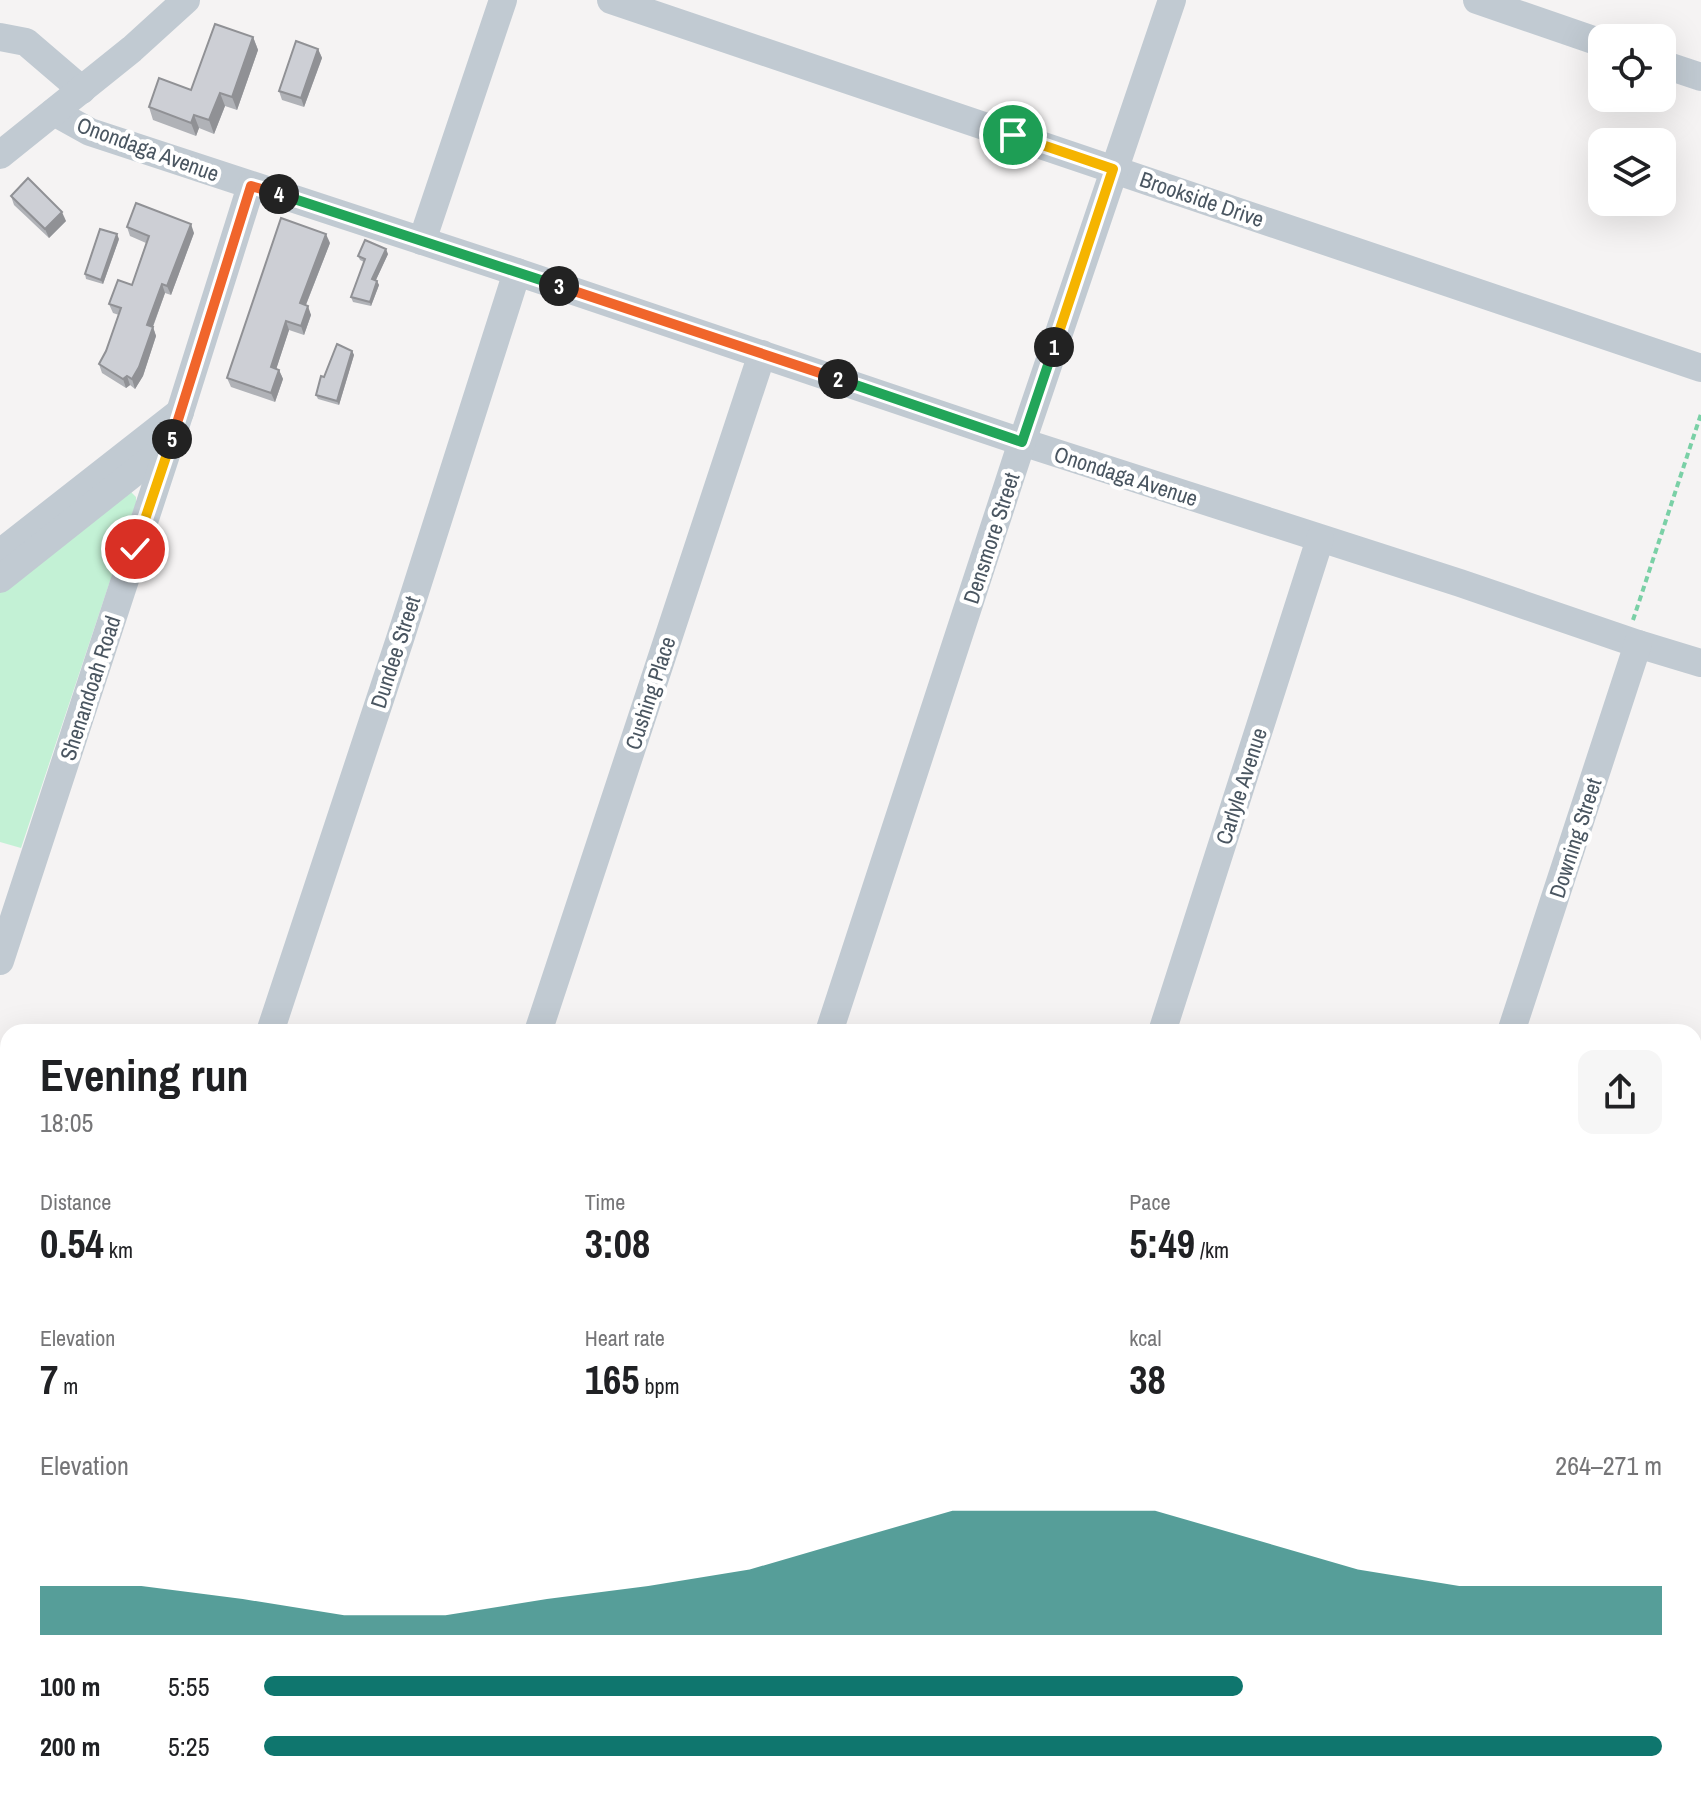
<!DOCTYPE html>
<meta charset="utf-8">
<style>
:root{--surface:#fff;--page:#f6f6f6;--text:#202124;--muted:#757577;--accent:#0f766e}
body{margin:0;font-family:"Archivo Narrow",sans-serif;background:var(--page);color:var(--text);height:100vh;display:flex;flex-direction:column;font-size:30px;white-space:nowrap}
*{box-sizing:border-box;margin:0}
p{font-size:26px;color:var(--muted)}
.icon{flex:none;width:44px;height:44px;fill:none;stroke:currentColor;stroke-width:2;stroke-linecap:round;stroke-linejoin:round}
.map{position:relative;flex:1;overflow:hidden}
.sheet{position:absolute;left:0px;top:1024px;width:1702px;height:770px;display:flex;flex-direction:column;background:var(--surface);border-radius:24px 24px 0 0;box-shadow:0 8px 32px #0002}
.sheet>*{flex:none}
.buttons{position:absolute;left:1588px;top:24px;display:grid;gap:16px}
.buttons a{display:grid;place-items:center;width:88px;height:88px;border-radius:16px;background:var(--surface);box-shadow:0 8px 32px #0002;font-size:40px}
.pin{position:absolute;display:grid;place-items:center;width:68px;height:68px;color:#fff;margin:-34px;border:4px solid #fff;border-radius:50%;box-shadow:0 2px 8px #0007}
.km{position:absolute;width:40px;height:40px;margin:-20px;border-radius:50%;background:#222;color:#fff;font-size:22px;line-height:40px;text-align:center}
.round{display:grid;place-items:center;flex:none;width:84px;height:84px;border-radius:16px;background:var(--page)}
.head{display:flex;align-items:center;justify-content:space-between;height:136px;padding:0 40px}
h1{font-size:44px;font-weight:700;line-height:60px}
.stats{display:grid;grid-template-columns:repeat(3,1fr);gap:12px;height:136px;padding:8px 40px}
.stats div{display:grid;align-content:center}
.stats b{font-size:40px;font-weight:700}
.stats small{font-size:22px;font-weight:400}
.stats p{font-size:22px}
.chart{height:224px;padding:16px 40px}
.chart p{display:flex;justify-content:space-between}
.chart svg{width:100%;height:144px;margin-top:8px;fill:var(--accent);opacity:.7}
ul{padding:0 40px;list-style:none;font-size:26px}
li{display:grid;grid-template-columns:128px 96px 1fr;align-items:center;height:60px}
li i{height:20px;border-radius:10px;background:var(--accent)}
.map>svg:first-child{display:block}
</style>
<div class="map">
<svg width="1701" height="1793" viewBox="0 0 1701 1793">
<rect width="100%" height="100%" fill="#f5f3f3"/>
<!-- park -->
<path fill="#c3f1d5" d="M131,492L136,497V503L21,848L0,842V591Z"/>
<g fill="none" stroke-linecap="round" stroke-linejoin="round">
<!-- path -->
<path stroke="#7ad0a6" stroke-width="4" stroke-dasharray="6 4" stroke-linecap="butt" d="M1633,620L1701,414"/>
<!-- minor -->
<g stroke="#c1cad2" stroke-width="28">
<path d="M611,0L1701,368"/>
<path d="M1477,0L1602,43"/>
<path d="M0,37L26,42L82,90"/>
<path d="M1662,64L1701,77"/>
<path d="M54,112L90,132L517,272L1022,442L1460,583L1638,644L1701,663"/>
<path d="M0,155L132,49L186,0"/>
<path d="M422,241L503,0"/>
<path d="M0,553L180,412"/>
<path d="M0,579L169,445"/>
<path d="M0,961L180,412L251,186"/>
<path d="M270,1032L401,636L517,272"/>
<path d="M538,1032L762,354"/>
<path d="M829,1032L1022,442L1172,0"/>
<path d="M1162,1032L1320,539"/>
<path d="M1511,1032L1638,644"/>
<path d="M406,1786L409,1793"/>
<path d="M1264,1791L1279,1793"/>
<path d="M24,1793L26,1786"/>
<path d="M292,1793L294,1786"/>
<path d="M338,1793V1786"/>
<path d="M581,1793L583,1786"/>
<path d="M917,1793L920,1786"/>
<path d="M998,1793L1000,1786"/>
<path d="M1474,1793L1476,1786"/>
</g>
</g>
<!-- wall -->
<g fill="#b0b2b7">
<path d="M253,37L258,50L237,110L225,106L214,134L199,128L196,136L153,120L149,107L191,90Z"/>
<path d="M318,49L322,58L304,107L282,100L279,91Z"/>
<path d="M11,196L66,221L49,238L14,205Z"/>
<path d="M127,227L194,233L171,295L165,293L153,327L156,336L143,376L135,389L130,385L126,388L102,373L99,364L106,351L119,315L113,313L109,304L132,285L146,243L130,236Z"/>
<path d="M119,239L103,284L86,279L85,274Z"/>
<path d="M330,243L306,305L311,315L304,335L289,330L276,369L279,370L283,379L275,402L231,387L227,378Z"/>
<path d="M388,254L376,280L379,285L371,306L353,302L351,297L364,262L360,260L358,256Z"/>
<path d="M352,351L354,355L339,405L318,399L316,395L324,377Z"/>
</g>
<!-- shaded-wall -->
<g fill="#909195">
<path d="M253,37L258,50L237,110L232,97Z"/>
<path d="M318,49L322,58L304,107L301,98Z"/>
<path d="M220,93L225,106L214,134L209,120Z"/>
<path d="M194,115L199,128L196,136L191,123Z"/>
<path d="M62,212L66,221L49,238L45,229Z"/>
<path d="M191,224L194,233L171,295L167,286Z"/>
<path d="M117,234L119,239L103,284L101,280Z"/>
<path d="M326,234L330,243L303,312L300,303Z"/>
<path d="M386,249L388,254L374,284L372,279Z"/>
<path d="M377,281L379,285L371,306L370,302Z"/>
<path d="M162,284L165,293L150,334L147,325Z"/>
<path d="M308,306L311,315L304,335L301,326Z"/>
<path d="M286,321L289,330L274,376L271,367Z"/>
<path d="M153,327L156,336L143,376L135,389L132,379Z"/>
<path d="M352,351L354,355L339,405L337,401Z"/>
<path d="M279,370L283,379L275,402L271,393Z"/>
<path d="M127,376L130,385L126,388L123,379Z"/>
</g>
<!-- building -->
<g fill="#cdcfd5" stroke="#909195" stroke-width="2">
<path d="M215,24L253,37L232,97L220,93L209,120L194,115L191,123L149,107L159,78L191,90Z"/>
<path d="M296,41L318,49L301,98L279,91Z"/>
<path d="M28,178L62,212L45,229L11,196Z"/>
<path d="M136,203L191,224L167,286L162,284L147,325L153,327L139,367L132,379L127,376L123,379L99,364L106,351L121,308L109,304L118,280L132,285L149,236L127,227Z"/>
<path d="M281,218L326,234L300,303L308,306L301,326L286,321L271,367L279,370L271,393L227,378Z"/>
<path d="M100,229L117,234L101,280L85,274Z"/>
<path d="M365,240L386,249L372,279L377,281L370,302L351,297L365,259L358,256Z"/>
<path d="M337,344L352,351L337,401L316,395L321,376L324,377Z"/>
</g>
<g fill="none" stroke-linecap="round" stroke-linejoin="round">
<!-- split-1 casing -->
<g stroke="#fff" stroke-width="16">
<path id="split-1" d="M1013,135L1113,169L1054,347"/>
</g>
<!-- split-2 casing -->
<g stroke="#fff" stroke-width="16">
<path id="split-2" d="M838,379L1022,442L1054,347"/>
</g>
<!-- split-3 casing -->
<g stroke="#fff" stroke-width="16">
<path id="split-3" d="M559,286L838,379"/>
</g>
<!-- split-4 casing -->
<g stroke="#fff" stroke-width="16">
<path id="split-4" d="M279,194L559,286"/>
</g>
<!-- split-5 casing -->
<g stroke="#fff" stroke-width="16">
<path id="split-5" d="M172,439L251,186L279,194"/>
</g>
<!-- split-6 casing -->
<g stroke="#fff" stroke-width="16">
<path id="split-6" d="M135,549L172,439"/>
</g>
<!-- split-1 -->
<use href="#split-1" stroke="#f5b400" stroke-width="10"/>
<!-- split-2 -->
<use href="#split-2" stroke="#22a559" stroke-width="10"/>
<!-- split-3 -->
<use href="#split-3" stroke="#f0652b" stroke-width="10"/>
<!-- split-4 -->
<use href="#split-4" stroke="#22a559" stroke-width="10"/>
<!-- split-5 -->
<use href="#split-5" stroke="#f0652b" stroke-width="10"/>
<!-- split-6 -->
<use href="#split-6" stroke="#f5b400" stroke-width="10"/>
</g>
<g text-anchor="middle" stroke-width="8" stroke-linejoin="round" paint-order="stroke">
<!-- street labels -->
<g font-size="22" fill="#4a5661" stroke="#fff">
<text transform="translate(148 149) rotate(20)" y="8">Onondaga Avenue</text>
<text transform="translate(1202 199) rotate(19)" y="8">Brookside Drive</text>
<text transform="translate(1126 476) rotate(18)" y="8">Onondaga Avenue</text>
<text transform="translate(991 538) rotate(-72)" y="8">Densmore Street</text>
<text transform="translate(395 652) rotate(-72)" y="8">Dundee Street</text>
<text transform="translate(90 688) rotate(-72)" y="8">Shenandoah Road</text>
<text transform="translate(650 693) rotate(-72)" y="8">Cushing Place</text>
<text transform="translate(1241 786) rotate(-72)" y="8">Carlyle Avenue</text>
<text transform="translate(1575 838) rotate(-72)" y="8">Downing Street</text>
</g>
</g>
</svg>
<div class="buttons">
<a><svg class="icon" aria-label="locate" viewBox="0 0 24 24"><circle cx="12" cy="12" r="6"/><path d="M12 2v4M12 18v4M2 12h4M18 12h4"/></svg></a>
<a><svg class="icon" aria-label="layers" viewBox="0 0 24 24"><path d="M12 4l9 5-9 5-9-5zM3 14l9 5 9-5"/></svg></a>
</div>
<div class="pin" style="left:1013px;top:135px;background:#1e9e55"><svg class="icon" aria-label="arrive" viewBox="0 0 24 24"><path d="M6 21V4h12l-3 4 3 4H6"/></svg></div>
<div class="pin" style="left:135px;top:549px;background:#d93025"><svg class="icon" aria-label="check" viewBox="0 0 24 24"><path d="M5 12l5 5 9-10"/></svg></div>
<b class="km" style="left:1054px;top:347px">1</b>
<b class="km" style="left:838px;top:379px">2</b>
<b class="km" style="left:559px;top:286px">3</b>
<b class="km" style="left:279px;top:194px">4</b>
<b class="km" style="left:172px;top:439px">5</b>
<section class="sheet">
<div class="head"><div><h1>Evening run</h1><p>18:05</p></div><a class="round"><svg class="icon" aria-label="share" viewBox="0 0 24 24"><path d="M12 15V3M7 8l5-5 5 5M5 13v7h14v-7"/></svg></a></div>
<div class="stats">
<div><p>Distance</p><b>0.54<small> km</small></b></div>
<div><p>Time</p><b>3:08</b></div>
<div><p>Pace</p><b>5:49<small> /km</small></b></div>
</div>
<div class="stats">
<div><p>Elevation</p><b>7<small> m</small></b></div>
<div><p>Heart rate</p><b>165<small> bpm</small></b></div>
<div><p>kcal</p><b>38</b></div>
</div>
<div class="chart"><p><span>Elevation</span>264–271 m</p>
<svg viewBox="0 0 160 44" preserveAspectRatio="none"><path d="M0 44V29L10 29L20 33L30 38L40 38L50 33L60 29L70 24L80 15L90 6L100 6L110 6L120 15L130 24L140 29L150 29L160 29V44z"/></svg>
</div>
<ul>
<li><b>100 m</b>5:55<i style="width:70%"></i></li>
<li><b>200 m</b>5:25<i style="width:100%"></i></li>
</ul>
</section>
</div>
